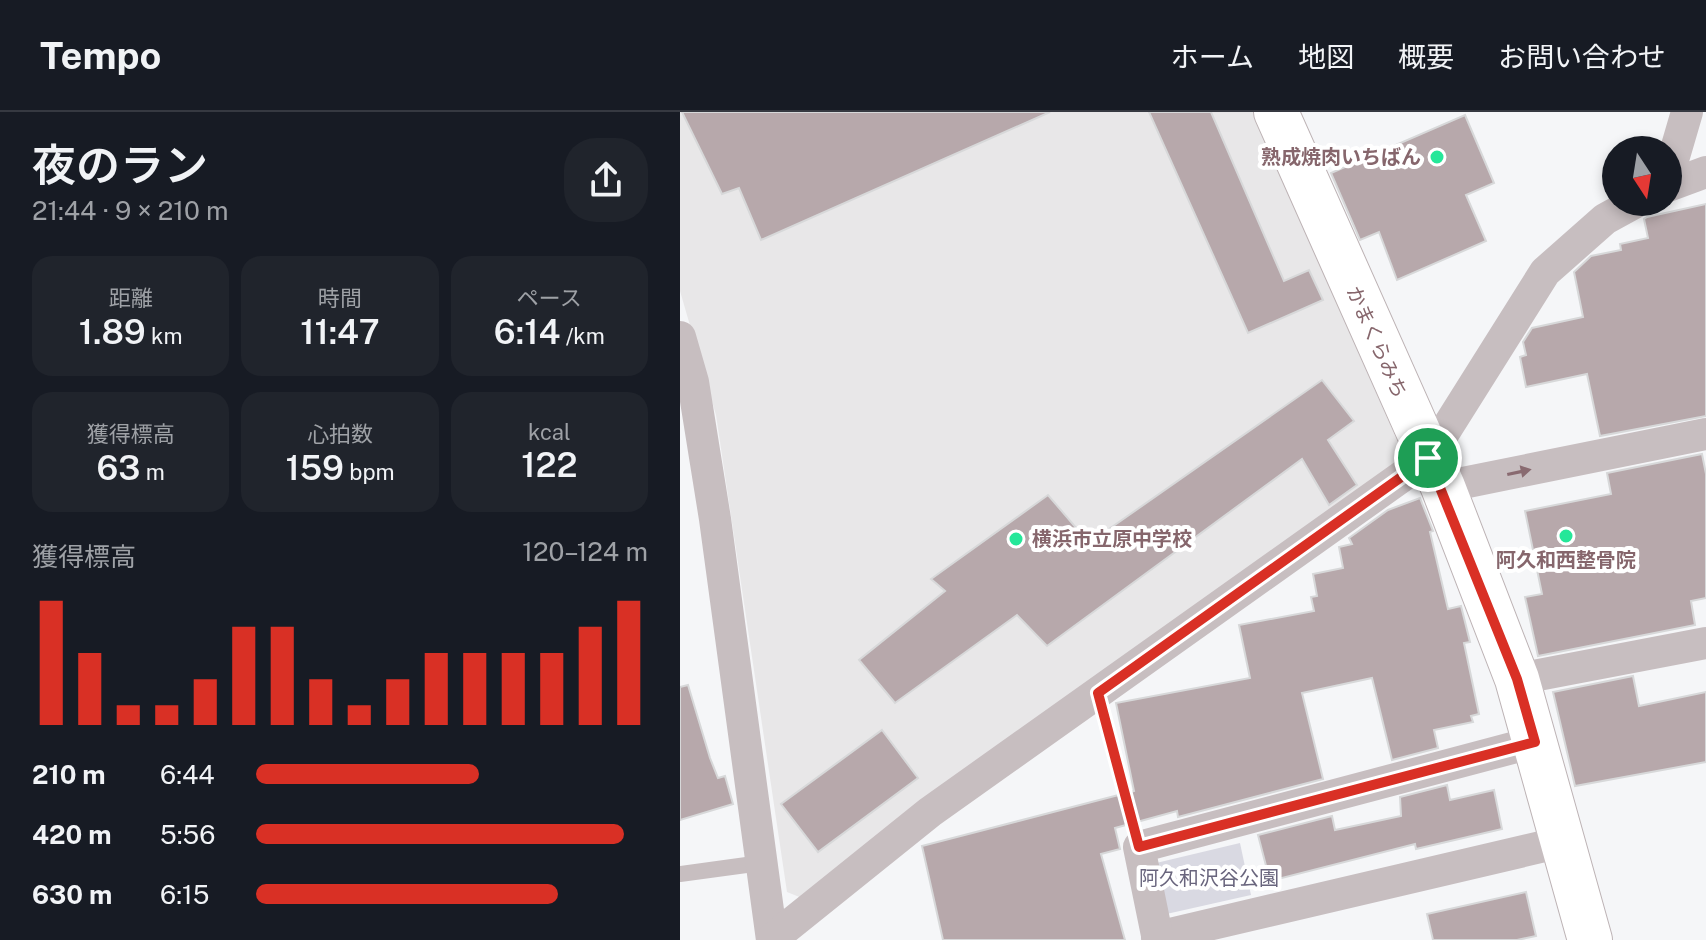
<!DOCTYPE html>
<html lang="ja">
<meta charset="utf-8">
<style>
:root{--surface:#171b24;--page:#20242c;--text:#f1f3f6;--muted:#9ea1a6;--line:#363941;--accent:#d93025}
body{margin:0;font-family:"Public Sans","Noto Sans JP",sans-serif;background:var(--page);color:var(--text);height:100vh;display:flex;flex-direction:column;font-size:30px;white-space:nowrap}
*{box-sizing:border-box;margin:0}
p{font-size:26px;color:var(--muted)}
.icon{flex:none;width:44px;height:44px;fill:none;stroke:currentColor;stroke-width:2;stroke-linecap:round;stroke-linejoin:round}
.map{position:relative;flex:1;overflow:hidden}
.side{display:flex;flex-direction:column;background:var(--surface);width:680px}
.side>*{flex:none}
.needle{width:52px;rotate:168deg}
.controls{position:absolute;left:922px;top:24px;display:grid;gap:16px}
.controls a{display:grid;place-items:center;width:80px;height:80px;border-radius:50%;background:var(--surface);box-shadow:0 4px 12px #0003;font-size:40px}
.pin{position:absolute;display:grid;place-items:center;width:68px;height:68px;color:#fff;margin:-34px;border:4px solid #fff;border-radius:50%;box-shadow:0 2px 8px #0007}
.round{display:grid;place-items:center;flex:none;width:84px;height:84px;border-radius:32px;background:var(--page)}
.summary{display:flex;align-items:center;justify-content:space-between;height:136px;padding:0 32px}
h1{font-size:44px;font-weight:600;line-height:60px}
.figures{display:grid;grid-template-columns:repeat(3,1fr);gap:12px;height:136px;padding:8px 32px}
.figures div{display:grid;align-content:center;border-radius:20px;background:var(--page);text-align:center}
.figures b{font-size:34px;font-weight:600}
.figures small{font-size:22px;font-weight:400}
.figures p{font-size:22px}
.chart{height:224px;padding:16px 32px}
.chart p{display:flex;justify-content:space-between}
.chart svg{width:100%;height:144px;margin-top:8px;stroke:var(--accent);stroke-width:6}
ul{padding:0 32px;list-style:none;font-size:26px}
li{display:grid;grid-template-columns:128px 96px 1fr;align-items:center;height:60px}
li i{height:20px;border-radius:10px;background:var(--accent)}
header{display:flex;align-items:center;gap:48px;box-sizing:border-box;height:112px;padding:0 40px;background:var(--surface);border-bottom:2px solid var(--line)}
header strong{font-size:38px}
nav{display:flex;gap:44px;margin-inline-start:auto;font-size:28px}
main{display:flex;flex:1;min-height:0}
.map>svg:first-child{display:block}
</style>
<header>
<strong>Tempo</strong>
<nav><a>ホーム</a><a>地図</a><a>概要</a><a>お問い合わせ</a></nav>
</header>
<main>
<section class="side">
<div class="summary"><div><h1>夜のラン</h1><p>21:44 · 9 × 210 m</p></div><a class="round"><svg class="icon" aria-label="share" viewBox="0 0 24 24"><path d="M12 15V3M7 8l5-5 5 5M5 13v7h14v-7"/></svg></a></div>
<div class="figures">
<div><p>距離</p><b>1.89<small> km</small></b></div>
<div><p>時間</p><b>11:47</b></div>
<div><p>ペース</p><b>6:14<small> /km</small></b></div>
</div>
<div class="figures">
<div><p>獲得標高</p><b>63<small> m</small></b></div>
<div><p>心拍数</p><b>159<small> bpm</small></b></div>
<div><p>kcal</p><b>122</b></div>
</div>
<div class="chart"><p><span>獲得標高</span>120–124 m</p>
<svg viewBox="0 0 160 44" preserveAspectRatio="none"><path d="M5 44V6M15 44V22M25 44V38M35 44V38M45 44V30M55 44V14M65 44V14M75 44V30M85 44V38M95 44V30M105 44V22M115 44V22M125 44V22M135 44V22M145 44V14M155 44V6"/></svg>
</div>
<ul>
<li><b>210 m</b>6:44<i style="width:57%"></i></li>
<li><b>420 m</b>5:56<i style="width:94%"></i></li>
<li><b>630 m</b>6:15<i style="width:77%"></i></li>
</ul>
</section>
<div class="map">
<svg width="1026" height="828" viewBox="0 0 1026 828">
<rect width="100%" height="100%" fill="#f5f6f8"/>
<!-- built -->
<path fill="#e8e7e8" d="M0,0H573L727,351L127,788L107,780L36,303L0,179Z"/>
<!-- green -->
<path fill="#d9d9e2" d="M560,731L571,783L482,803L472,752Z"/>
<!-- building -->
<g fill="#b7a8ab" stroke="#d7d8d9" stroke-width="2">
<path d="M2,0H370L81,128L59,76L42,82Z"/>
<path d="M469,0H531L604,169L629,158L643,188L568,221Z"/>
<path d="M785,3L814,71L786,83L806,129L717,168L699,120L680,128L651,61Z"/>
<path d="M1026,92V304L920,324L907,262L846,275L840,245L846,243L843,230L852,216L903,205L894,160L911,144L941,138L940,132L968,126L964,107L967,105Z"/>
<path d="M642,268L674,309L648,328L677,373L649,393L622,347L367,534L337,503L215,591L179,548L265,479L251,467L368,383L409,431Z"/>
<path d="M1022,342L1026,362V486L1011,489L1015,513L858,544L845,485L862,482L845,399L931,382L927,361Z"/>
<path d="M740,386L753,419L750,420L768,497L781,494L790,530L784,531L799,602L791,604L793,610L754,618L758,636L712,648L692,566L622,581L643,667L498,705L497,699L435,716L440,737L421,742L445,828H263L242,734L454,679L436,591L570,566L559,513L634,499L631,485L637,484L633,462L663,456L659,435L672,432L669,426L708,398Z"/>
<path d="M953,564L959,594L1026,580V650L895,674L873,580Z"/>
<path d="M8,573L30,646L38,666L45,664L53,692L0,708V575Z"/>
<path d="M202,618L238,666L138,740L101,692Z"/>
<path d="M767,673L770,688L814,678L822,717L736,737L735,732L590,769L578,723L652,704L655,718L721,704L720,685Z"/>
<path d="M846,780L856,824L837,828H753L747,802Z"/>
</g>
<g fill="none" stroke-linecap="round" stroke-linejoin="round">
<!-- secondary casing -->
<g stroke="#bdb3b5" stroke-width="46">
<path id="secondary" d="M596,0L763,375L837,567L910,828"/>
</g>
<!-- path -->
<path stroke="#bfb8ba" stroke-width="5" stroke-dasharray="4 4" stroke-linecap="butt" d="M428,616L451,703"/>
<!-- lane -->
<path stroke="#c7bec0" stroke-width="16" d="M0,762L81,751"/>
<!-- street -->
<g stroke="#c7bec0" stroke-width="32">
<path d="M988,65L1007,0"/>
<path d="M988,74L1026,60"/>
<path d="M0,225L13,270L35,407L92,828"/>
<path d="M763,375L1026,322"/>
<path d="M837,567L1026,531"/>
<path d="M477,825L882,730"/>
<path d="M92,827L250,700L748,346L865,160L925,107L956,90"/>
<path d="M478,828L459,735L855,630"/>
</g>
<!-- secondary -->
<use href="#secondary" stroke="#fff" stroke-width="44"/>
</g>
<!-- one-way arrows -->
<defs><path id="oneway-solid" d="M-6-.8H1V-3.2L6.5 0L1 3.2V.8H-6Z" transform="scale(2)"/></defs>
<use fill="#896a70" href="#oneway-solid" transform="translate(839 360) rotate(-12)"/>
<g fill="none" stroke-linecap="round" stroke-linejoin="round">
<!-- route casing -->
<g stroke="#fff" stroke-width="16">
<path id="route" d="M748,346L837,567L855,630L459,735L418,581Z"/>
</g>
<!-- route -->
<use href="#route" stroke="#d93025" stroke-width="10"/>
</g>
<!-- markers -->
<g fill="#25e799" stroke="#fff" stroke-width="3">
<circle cx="757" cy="45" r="8"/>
<circle cx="886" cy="424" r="8"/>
<circle cx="336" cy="427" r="8"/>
</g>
<g text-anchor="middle" stroke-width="8" stroke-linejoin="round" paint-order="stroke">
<!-- poi labels -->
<g font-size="20" font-weight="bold" fill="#86666c" stroke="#fff" text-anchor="end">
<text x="741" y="52">熟成焼肉いちばん</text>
<text x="352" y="434" text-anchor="start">横浜市立原中学校</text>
<text x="886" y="455" text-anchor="middle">阿久和西整骨院</text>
</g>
<!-- street labels -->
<g font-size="20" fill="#86666c" stroke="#fff">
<text transform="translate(697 230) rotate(66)" y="7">かまくらみち</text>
</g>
<!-- park labels -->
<g font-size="20" fill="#69657d" stroke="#fff">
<text x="529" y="773">阿久和沢谷公園</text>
</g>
</g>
</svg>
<div class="controls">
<a><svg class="needle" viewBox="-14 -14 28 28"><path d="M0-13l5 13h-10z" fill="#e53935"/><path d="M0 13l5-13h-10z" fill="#9ea1a6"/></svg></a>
</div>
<div class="pin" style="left:748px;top:346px;background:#1e9e55"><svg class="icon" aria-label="arrive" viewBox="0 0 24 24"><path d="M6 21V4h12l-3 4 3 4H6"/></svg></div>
</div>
</main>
